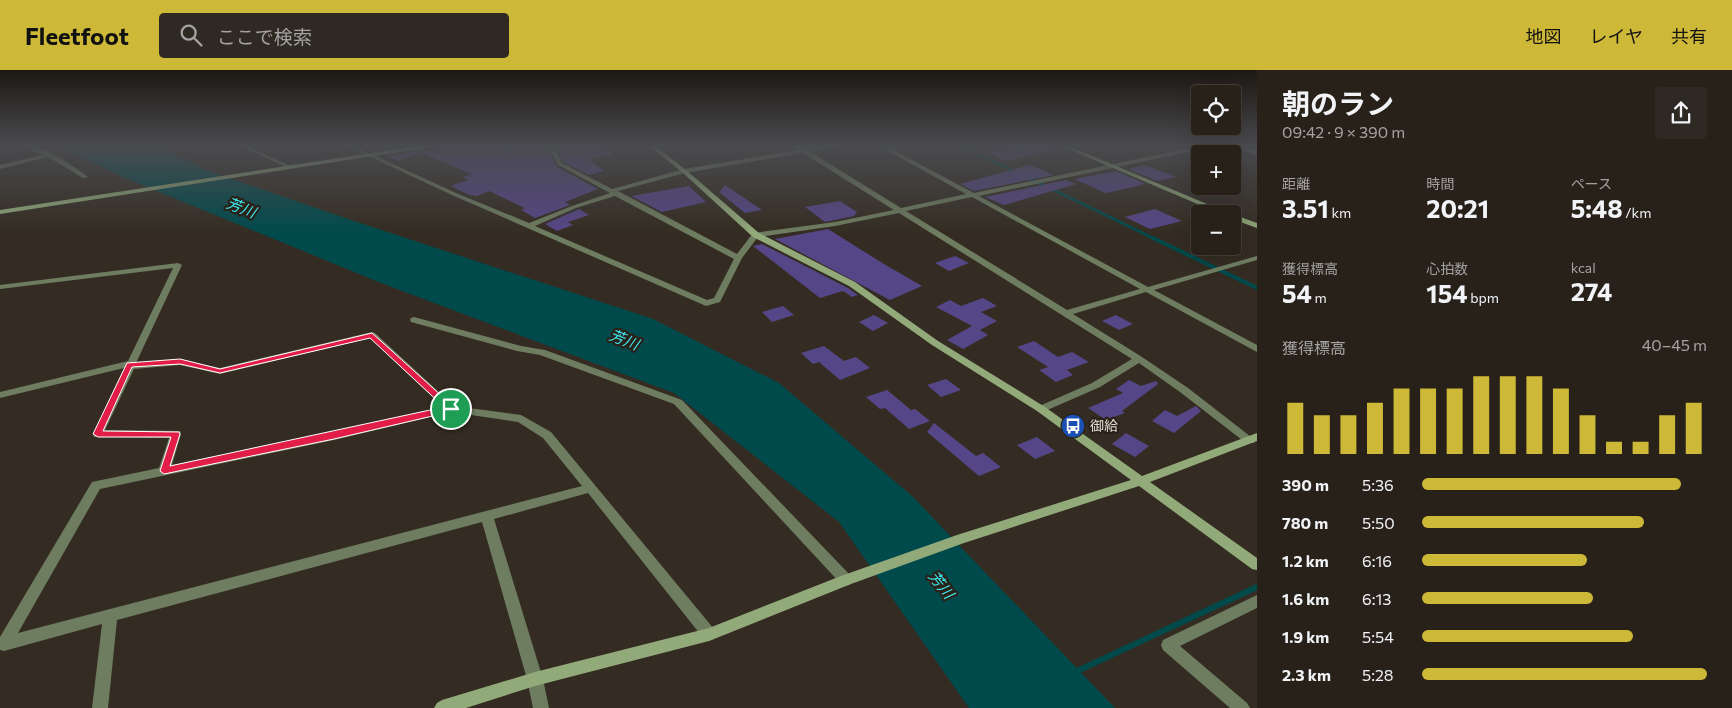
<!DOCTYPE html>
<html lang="ja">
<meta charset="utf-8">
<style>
:root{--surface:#27211a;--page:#2f2923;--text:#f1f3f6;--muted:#a4a3a2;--line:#433e39;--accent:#ceb837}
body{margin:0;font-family:Commissioner,"Noto Sans JP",sans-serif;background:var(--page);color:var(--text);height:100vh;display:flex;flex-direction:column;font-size:19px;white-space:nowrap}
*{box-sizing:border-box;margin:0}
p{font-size:16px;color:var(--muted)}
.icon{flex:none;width:28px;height:28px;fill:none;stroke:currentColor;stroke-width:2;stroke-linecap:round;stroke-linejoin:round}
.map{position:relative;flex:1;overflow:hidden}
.drawer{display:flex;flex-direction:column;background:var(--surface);width:475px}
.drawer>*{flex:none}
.tools{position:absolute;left:1191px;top:15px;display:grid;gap:10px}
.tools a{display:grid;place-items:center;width:50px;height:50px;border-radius:5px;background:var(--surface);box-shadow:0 5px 20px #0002,0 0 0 1px var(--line);font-size:25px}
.pin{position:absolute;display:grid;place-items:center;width:42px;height:42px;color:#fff;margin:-21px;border:2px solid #fff;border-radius:50%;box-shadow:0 1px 5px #0007}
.round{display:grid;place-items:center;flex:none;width:52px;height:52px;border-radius:5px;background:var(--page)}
.overview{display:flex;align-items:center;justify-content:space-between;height:85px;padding:0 25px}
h1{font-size:28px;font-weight:700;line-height:38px}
.stats{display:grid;grid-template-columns:repeat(3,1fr);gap:8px;height:85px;padding:5px 25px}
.stats div{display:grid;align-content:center}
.stats b{font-size:25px;font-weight:700}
.stats small{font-size:14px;font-weight:400}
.stats p{font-size:14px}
.chart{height:140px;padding:10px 25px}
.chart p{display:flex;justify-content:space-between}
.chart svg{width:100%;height:90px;margin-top:5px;stroke:var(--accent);stroke-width:6}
ul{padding:0 25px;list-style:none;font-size:16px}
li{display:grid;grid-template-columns:80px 60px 1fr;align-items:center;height:38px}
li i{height:12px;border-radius:6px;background:var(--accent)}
header{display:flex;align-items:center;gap:30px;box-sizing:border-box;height:70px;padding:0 25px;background:var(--accent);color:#111}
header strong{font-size:24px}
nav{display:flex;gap:28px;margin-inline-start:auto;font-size:18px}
.search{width:350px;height:45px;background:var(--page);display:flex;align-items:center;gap:12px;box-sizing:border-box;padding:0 18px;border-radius:5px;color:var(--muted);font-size:19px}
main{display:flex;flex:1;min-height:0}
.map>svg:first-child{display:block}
</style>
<header>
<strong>Fleetfoot</strong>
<div class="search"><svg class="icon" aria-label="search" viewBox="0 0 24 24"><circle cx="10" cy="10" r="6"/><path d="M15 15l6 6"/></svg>ここで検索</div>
<nav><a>地図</a><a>レイヤ</a><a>共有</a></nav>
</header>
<main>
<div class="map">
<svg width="1257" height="638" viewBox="0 0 1257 638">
<rect width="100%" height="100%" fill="#342c22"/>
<!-- water -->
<path fill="#004a4c" d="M57,75H157L206,100L354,151L653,249L779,313L912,426L1115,638H969L839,452L674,323L381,213L123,107Z"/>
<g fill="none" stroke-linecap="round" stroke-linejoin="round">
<!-- stream-far2 -->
<g stroke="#004a4c" stroke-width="3">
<path d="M958,75L1016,102"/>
<path d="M1027,107L1155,169"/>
</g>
<!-- stream-far1 -->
<path stroke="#004a4c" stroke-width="4" d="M1153,168L1257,218"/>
<!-- stream -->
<path stroke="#004a4c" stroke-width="6" d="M1075,602L1257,517"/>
</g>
<!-- building -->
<g fill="#554687">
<path d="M359,75H413L373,81Z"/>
<path d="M437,75H545L557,97L598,119L565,132L570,135L535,148L521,140L525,138L489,121L477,126L469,125L451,116L468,110L463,107L472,104L421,83L398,91L386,86L432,79Z"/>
<path d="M555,75H603L613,85L588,89L604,101L589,105L563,92Z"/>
<path d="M1018,75H1057V80L1005,91L984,81Z"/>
<path d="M1030,95L1054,105L974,121L960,114Z"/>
<path d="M1145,95L1176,107L1157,111L1128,99Z"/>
<path d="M1116,101L1146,114L1106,123L1074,109Z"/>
<path d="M1066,110L1076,114L1004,135L985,127Z"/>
<path d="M725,115L762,140L745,143L719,122Z"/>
<path d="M689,116L706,132L662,142L631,126Z"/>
<path d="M840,131L857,142L854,146L825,152L805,137Z"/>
<path d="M579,139L589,145L568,152L573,155L557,161L545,154Z"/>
<path d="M1155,139L1182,151L1150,159L1125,147Z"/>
<path d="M828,159L884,194L922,216L890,230L775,169Z"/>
<path d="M762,174L848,218L858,225L852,227L843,221L820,228L753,176Z"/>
<path d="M955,186L969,193L949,201L935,193Z"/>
<path d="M983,228L997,236L981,242L997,251L980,260L988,265L963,279L947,270L972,256L936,237L950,230L961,236Z"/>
<path d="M783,236L794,245L772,252L762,242Z"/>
<path d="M874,245L888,253L873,261L859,252Z"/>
<path d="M1116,245L1133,254L1119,260L1102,251Z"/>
<path d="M1034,271L1058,287L1072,282L1089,292L1067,300L1073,305L1056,312L1039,300L1048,297L1017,277Z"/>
<path d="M824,276L844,291L856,287L870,298L840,310L819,292L813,294L801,283Z"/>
<path d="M946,309L961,320L941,327L927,315Z"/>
<path d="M1129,310L1141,316L1156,311L1158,314L1122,341L1125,343L1106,350L1088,338L1123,323L1116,319Z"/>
<path d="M887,320L911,340L915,339L930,351L909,359L885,338L880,339L866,327Z"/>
<path d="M1196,336L1201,341L1174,363L1152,351L1165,340L1177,346Z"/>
<path d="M934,353L976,386L983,383L1001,397L979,406L927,362Z"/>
<path d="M1126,363L1149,376L1135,387L1112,374Z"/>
<path d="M1037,367L1055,381L1035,389L1017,375Z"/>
</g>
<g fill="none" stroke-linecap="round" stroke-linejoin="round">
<!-- street -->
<g fill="#6e7d5f" fill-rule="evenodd">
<path d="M22,75C39,73 75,96 88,107L83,108L48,87L0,99V95L43,85Z"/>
<path d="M238,75H245L293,97L288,98Z"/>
<path d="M345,75H352L456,123L529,153L572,136L610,123L558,95L547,75H553L562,93L612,119L684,99L799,80L792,75H798L805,79L829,75H840L837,77L809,81L901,138L966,124L877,75H884L974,123L1205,75H1215L1212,77L979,126L1148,217L1257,186V190L1154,220L1257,275V282L1146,222L1073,244L1142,287L1188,318L1255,370L1254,373H1246L1180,322L1139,293L1100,317L1045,341H1037L1036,339L1037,337L1092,313L1132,289L899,143L835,156L758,167L742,188L720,232L706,236L452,125ZM803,83L894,140L835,152L753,163L737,184L618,121L685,103ZM615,126L734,189L714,228L707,230L535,156L576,138ZM972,127L1140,219L1067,240L906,141Z"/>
<path d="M1230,75H1238L1257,81V85Z"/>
<path d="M178,193L182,195L136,293L180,289L220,298L372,262L375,263L454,336L521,345L551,362L714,559L716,564L714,569L709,571L704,569L588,423L494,449L543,609L549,638H533L527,609L482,452L117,550L108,638H92L102,554L4,581L0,580V567L92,412L159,398L169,368L94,367L93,364L124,298L0,328V322L128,291L173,198L0,219V215ZM370,268L443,337L334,362L172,395L181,364L180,361L105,360L134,299L180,295L220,304ZM451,342L518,352L543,368L582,416L18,563L100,419L334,370Z"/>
<path d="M414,247L521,276L545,280L682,330L851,506L853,510L851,514L846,516L841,514L674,334L540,285L517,281L411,252L410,250L411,248Z"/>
<path d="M1257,525V538L1180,576L1247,633L1250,638H1230L1163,580L1161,575L1163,570Z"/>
</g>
<!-- secondary -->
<g fill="#92aa7a" fill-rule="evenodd">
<path d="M423,75H435L432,77L0,144V140Z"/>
<path d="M648,75H654L686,100L759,163L855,212L938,271L1045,337L1142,406L1257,363V371L1150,412L1257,488V500L1252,499L1139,416L964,473L851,514L709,571L535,616L466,638H434L437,633L442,630L535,602L709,558L841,506L957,465L1131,410L1037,341L932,275L849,216L753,167L682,102Z"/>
<path d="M1059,75H1066L1231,144H1221Z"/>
<path d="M1232,144L1257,153V158L1232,149Z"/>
</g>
</g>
<!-- sky -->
<linearGradient id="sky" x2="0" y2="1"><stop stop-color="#1d1813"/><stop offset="0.46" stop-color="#4a4b4f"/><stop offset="1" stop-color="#4a4b4f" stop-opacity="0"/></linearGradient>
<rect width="1257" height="164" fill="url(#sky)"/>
<!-- route -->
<path fill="#e11d48" stroke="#fff" fill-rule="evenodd" d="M372,263L454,337V341L334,369L164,404L160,401L171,367H98L93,364L127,293L180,289L220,299ZM370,268L444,337L170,396L180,364L179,362L103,361L132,297L180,294L220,303Z"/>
<!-- icons -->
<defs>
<g id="bus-disc" transform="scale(1.25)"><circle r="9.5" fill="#1a4fb4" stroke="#2a2219"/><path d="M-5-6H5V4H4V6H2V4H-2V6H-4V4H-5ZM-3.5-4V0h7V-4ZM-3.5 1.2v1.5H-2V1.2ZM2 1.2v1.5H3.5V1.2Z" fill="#fff"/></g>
</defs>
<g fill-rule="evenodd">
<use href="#bus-disc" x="1073" y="356"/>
</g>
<g text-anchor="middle" stroke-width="4.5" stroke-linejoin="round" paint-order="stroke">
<!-- poi labels -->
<g font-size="14" fill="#e1dcd5" stroke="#2a2219" text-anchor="start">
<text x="1090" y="361">御給</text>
</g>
<!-- water labels -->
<g font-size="15" font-style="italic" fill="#3aebf0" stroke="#2a2219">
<text transform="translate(241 138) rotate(21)" y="5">芳川</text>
<text transform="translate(624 270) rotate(21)" y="5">芳川</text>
<text transform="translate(941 515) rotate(51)" y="5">芳川</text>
</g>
</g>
</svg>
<div class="tools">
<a><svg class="icon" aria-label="locate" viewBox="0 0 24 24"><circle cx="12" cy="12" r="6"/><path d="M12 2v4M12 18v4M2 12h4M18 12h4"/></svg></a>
<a>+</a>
<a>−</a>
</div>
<div class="pin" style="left:451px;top:339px;background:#1e9e55"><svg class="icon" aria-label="arrive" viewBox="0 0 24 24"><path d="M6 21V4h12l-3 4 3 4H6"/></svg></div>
</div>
<section class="drawer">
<div class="overview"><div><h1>朝のラン</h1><p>09:42 · 9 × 390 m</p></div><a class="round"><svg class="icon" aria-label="share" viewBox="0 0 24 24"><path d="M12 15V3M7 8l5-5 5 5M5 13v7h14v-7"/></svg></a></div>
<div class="stats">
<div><p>距離</p><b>3.51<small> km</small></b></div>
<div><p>時間</p><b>20:21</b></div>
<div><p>ペース</p><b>5:48<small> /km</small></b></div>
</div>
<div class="stats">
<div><p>獲得標高</p><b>54<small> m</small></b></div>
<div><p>心拍数</p><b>154<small> bpm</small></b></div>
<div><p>kcal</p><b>274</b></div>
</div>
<div class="chart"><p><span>獲得標高</span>40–45 m</p>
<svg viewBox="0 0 160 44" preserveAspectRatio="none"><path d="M5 44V19M15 44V25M25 44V25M35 44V19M45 44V12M55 44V12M65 44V12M75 44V6M85 44V6M95 44V6M105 44V12M115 44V25M125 44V38M135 44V38M145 44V25M155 44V19"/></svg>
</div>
<ul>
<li><b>390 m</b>5:36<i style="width:91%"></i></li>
<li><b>780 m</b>5:50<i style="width:78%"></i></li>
<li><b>1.2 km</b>6:16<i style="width:58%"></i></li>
<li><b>1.6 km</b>6:13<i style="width:60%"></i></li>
<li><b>1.9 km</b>5:54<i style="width:74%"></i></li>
<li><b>2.3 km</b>5:28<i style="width:100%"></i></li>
</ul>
</section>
</main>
